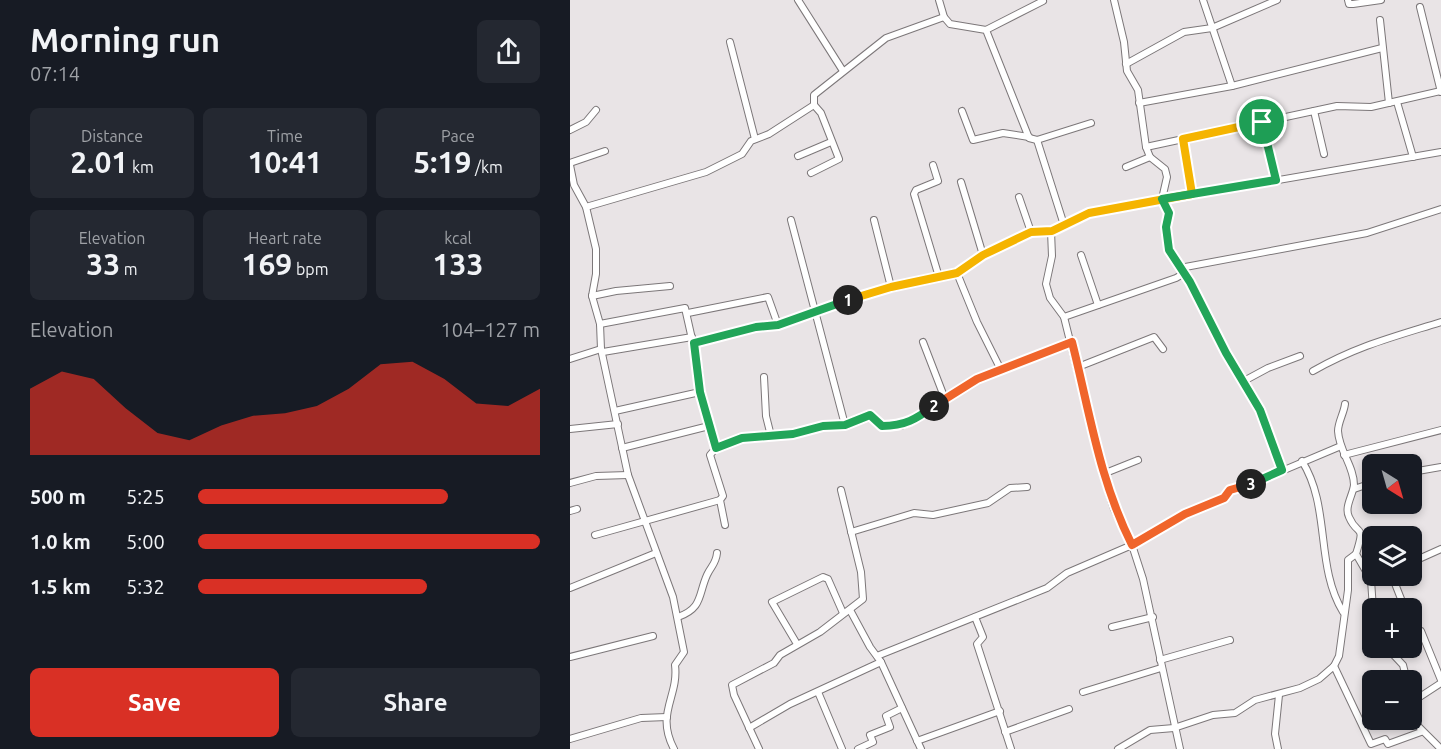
<!DOCTYPE html>
<meta charset="utf-8">
<style>
:root{--surface:#171b24;--page:#242831;--text:#f1f3f6;--muted:#9ea1a6;--accent:#d93025}
body{margin:0;font-family:Ubuntu,sans-serif;background:var(--page);color:var(--text);height:100vh;display:flex;flex-direction:column;font-size:22px;white-space:nowrap}
*{box-sizing:border-box;margin:0}
p{font-size:20px;color:var(--muted)}
.icon{flex:none;width:33px;height:33px;fill:none;stroke:currentColor;stroke-width:2;stroke-linecap:round;stroke-linejoin:round}
.map{position:relative;flex:1;overflow:hidden}
.side{display:flex;flex-direction:column;background:var(--surface);width:570px}
.side>*{flex:none}
.needle{width:39px;rotate:143deg}
.tools{position:absolute;left:792px;top:454px;display:grid;gap:12px}
.tools a{display:grid;place-items:center;width:60px;height:60px;border-radius:9px;background:var(--surface);box-shadow:0 3px 9px #0003;font-size:30px}
.pin{position:absolute;display:grid;place-items:center;width:51px;height:51px;color:#fff;margin:-26px;border:3px solid #fff;border-radius:50%;box-shadow:0 2px 6px #0007}
.km{position:absolute;width:30px;height:30px;margin:-15px;border-radius:50%;background:#222;color:#fff;font-size:16px;line-height:30px;text-align:center}
.round{display:grid;place-items:center;flex:none;width:63px;height:63px;border-radius:9px;background:var(--page)}
.headline{display:flex;align-items:center;justify-content:space-between;height:102px;padding:0 30px}
h1{font-size:33px;font-weight:700;line-height:45px}
.figures{display:grid;grid-template-columns:repeat(3,1fr);gap:9px;height:102px;padding:6px 30px}
.figures div{display:grid;align-content:center;border-radius:9px;background:var(--page);text-align:center}
.figures b{font-size:30px;font-weight:700}
.figures small{font-size:16px;font-weight:400}
.figures p{font-size:16px}
.chart{height:168px;padding:12px 30px}
.chart p{display:flex;justify-content:space-between}
.chart svg{width:100%;height:108px;margin-top:6px;fill:var(--accent);opacity:.7}
.primary-button{display:flex;gap:12px;margin-top:auto;padding:12px 30px}
.primary-button a{flex:1;height:69px;border-radius:9px;background:var(--accent);color:#fff;font-size:24px;font-weight:700;line-height:69px;text-align:center}
.primary-button a+a{background:var(--page);color:var(--text)}
ul{padding:0 30px;list-style:none;font-size:20px}
li{display:grid;grid-template-columns:96px 72px 1fr;align-items:center;height:45px}
li i{height:15px;border-radius:8px;background:var(--accent)}
main{display:flex;flex:1;min-height:0}
.map>svg:first-child{display:block}
</style>
<main>
<section class="side">
<div class="headline"><div><h1>Morning run</h1><p>07:14</p></div><a class="round"><svg class="icon" aria-label="share" viewBox="0 0 24 24"><path d="M12 15V3M7 8l5-5 5 5M5 13v7h14v-7"/></svg></a></div>
<div class="figures">
<div><p>Distance</p><b>2.01<small> km</small></b></div>
<div><p>Time</p><b>10:41</b></div>
<div><p>Pace</p><b>5:19<small> /km</small></b></div>
</div>
<div class="figures">
<div><p>Elevation</p><b>33<small> m</small></b></div>
<div><p>Heart rate</p><b>169<small> bpm</small></b></div>
<div><p>kcal</p><b>133</b></div>
</div>
<div class="chart"><p><span>Elevation</span>104–127 m</p>
<svg viewBox="0 0 160 44" preserveAspectRatio="none"><path d="M0 44V17L10 10L20 13L30 25L40 35L50 38L60 32L70 28L80 27L90 24L100 17L110 7L120 6L130 13L140 23L150 24L160 17V44z"/></svg>
</div>
<ul>
<li><b>500 m</b>5:25<i style="width:73%"></i></li>
<li><b>1.0 km</b>5:00<i style="width:100%"></i></li>
<li><b>1.5 km</b>5:32<i style="width:67%"></i></li>
</ul>
<div class="primary-button"><a>Save</a><a>Share</a></div>
</section>
<div class="map">
<svg width="871" height="749" viewBox="0 0 871 749">
<rect width="100%" height="100%" fill="#e9e4e6"/>
<g fill="none" stroke-linecap="round" stroke-linejoin="round">
<!-- street casing -->
<g stroke="#7c7779" stroke-width="8">
<g id="street">
<path d="M228,0L273,71"/>
<path d="M369,0L374,17L380,24L416,30L459,138L467,140L521,123"/>
<path d="M544,0L554,42L557,71L568,90L576,147L580,157L595,169L597,177L592,199L599,212L596,227L599,250L620,282L672,382L690,410L712,470"/>
<path d="M633,0L662,86"/>
<path d="M778,0L779,4H783L811,0"/>
<path d="M850,7L871,92"/>
<path d="M810,20L819,103"/>
<path d="M416,30L473,1"/>
<path d="M160,42L185,139"/>
<path d="M556,64L614,32L642,28L707,0"/>
<path d="M827,102L843,157"/>
<path d="M569,103L662,86L812,48"/>
<path d="M392,111L403,140L433,133L459,137"/>
<path d="M744,111L754,154"/>
<path d="M692,122L706,180"/>
<path d="M0,130L16,122L26,110"/>
<path d="M613,139L622,194"/>
<path d="M467,140L494,225"/>
<path d="M576,147L767,106L801,107L871,91"/>
<path d="M228,156L261,142"/>
<path d="M0,163L35,151"/>
<path d="M0,165L4,185L16,207L26,249V274L22,296L30,324L31,349L58,475L103,597L114,652L105,665C109,697 85,713 104,749"/>
<path d="M363,165L368,181L346,190L344,194L369,277"/>
<path d="M556,167L580,157"/>
<path d="M241,173L269,159L251,113L244,105"/>
<path d="M391,182L413,255"/>
<path d="M449,197L461,232"/>
<path d="M16,207L136,172L172,154L181,141L199,134L244,105V95L316,38L374,17"/>
<path d="M221,220L275,425"/>
<path d="M304,220L321,287"/>
<path d="M481,231L482,256L476,284L480,298L494,317L533,474L544,509L562,545L573,579L610,749"/>
<path d="M511,255L528,305"/>
<path d="M387,273L407,322L431,370"/>
<path d="M22,296L46,291L100,286"/>
<path d="M118,313L198,297L208,325"/>
<path d="M494,317L606,278L613,274L610,268L797,233L871,209"/>
<path d="M30,324L115,308L129,370L130,392L146,448"/>
<path d="M353,342L375,399"/>
<path d="M124,343L186,327L208,325L321,287L387,273L413,255L461,232L481,231L518,213L871,152"/>
<path d="M33,352L122,337"/>
<path d="M0,359L31,349"/>
<path d="M508,367L584,337L593,349"/>
<path d="M743,371C787,346 823,337 871,322"/>
<path d="M194,377L196,416L201,436"/>
<path d="M672,382L698,368L730,356"/>
<path d="M775,404C774,413 768,422 768,431C769,451 784,466 784,485C783,495 774,507 779,517C788,538 796,522 786,554L801,580L803,609"/>
<path d="M45,411L130,392"/>
<path d="M0,429L48,424"/>
<path d="M52,448L139,426"/>
<path d="M774,455L871,430"/>
<path d="M732,461C761,507 745,566 773,612"/>
<path d="M842,472L871,467"/>
<path d="M533,474L568,460"/>
<path d="M0,483L26,476L58,475"/>
<path d="M784,489L802,483"/>
<path d="M0,511L7,509"/>
<path d="M155,525L150,500L153,496L140,455L146,448L172,438L223,434L253,426L275,425L300,415L312,426H331L343,421L407,379L502,342"/>
<path d="M281,532L344,513L363,515L418,503L440,488L457,487"/>
<path d="M25,535L150,500"/>
<path d="M842,562L871,549"/>
<path d="M822,576L835,609"/>
<path d="M801,580L811,576"/>
<path d="M0,588L86,553"/>
<path d="M280,610L300,647L311,662L351,749"/>
<path d="M802,612L799,628L802,632"/>
<path d="M108,617C133,608 128,595 137,575C141,566 146,564 147,553"/>
<path d="M405,617L413,637L407,644L441,749"/>
<path d="M542,627L583,617"/>
<path d="M851,631L871,680"/>
<path d="M227,644L202,602L253,577L258,579L273,613"/>
<path d="M817,648L833,665L837,681"/>
<path d="M307,656L477,588L497,573L562,545L615,514L654,498L660,490L681,484L771,446"/>
<path d="M0,657L83,636"/>
<path d="M590,660L660,640"/>
<path d="M764,666L801,744L815,739L818,744L851,732"/>
<path d="M248,692L272,749"/>
<path d="M513,692L591,668"/>
<path d="M842,699L844,710L842,720L871,749"/>
<path d="M842,702L871,683"/>
<path d="M179,728L220,704L311,662"/>
<path d="M435,732L499,709"/>
<path d="M0,739L71,718L97,717"/>
<path d="M347,741L430,711"/>
<path d="M189,749L164,695L162,685L204,663L210,655L250,632L293,599L291,572L271,490"/>
<path d="M288,749L303,742L300,735L320,727L316,716L332,708"/>
<path d="M548,749L580,730L604,728L643,715L665,713L685,700L730,688L749,679L764,666L769,656L778,590V560L786,554"/>
<path d="M708,749L705,734L709,695"/>
</g>
</g>
<!-- street -->
<use href="#street" stroke="#fff" stroke-width="6"/>
</g>
<g fill="none" stroke-linecap="round" stroke-linejoin="round">
<!-- split-1 casing -->
<g stroke="#fff" stroke-width="12">
<path id="split-1" d="M278,300L321,287L387,273L413,255L461,232L482,231L519,213L622,194L613,139L692,122"/>
</g>
<!-- split-2 casing -->
<g stroke="#fff" stroke-width="12">
<path id="split-2" d="M278,300L208,325L186,327L124,343L130,392L146,448L172,438L223,434L253,426L275,425L300,415L312,426C335,426 346,419 364,406"/>
</g>
<!-- split-3 casing -->
<g stroke="#fff" stroke-width="12">
<path id="split-3" d="M364,406L407,379L502,342C520,413 529,479 562,545L615,514L654,498L660,490L681,484"/>
</g>
<!-- split-4 casing -->
<g stroke="#fff" stroke-width="12">
<path id="split-4" d="M681,484L712,470L690,410L656,353L620,282L599,250L596,227L599,213L592,199L706,180L692,122"/>
</g>
<!-- split-1 -->
<use href="#split-1" stroke="#f5b400" stroke-width="8"/>
<!-- split-2 -->
<use href="#split-2" stroke="#22a559" stroke-width="8"/>
<!-- split-3 -->
<use href="#split-3" stroke="#f0652b" stroke-width="8"/>
<!-- split-4 -->
<use href="#split-4" stroke="#22a559" stroke-width="8"/>
</g>
</svg>
<div class="tools">
<a><svg class="needle" viewBox="-14 -14 28 28"><path d="M0-13l5 13h-10z" fill="#e53935"/><path d="M0 13l5-13h-10z" fill="#9ea1a6"/></svg></a>
<a><svg class="icon" aria-label="layers" viewBox="0 0 24 24"><path d="M12 4l9 5-9 5-9-5zM3 14l9 5 9-5"/></svg></a>
<a>+</a>
<a>−</a>
</div>
<div class="pin" style="left:692px;top:122px;background:#1e9e55"><svg class="icon" aria-label="arrive" viewBox="0 0 24 24"><path d="M6 21V4h12l-3 4 3 4H6"/></svg></div>
<b class="km" style="left:278px;top:300px">1</b>
<b class="km" style="left:364px;top:406px">2</b>
<b class="km" style="left:681px;top:484px">3</b>
</div>
</main>
